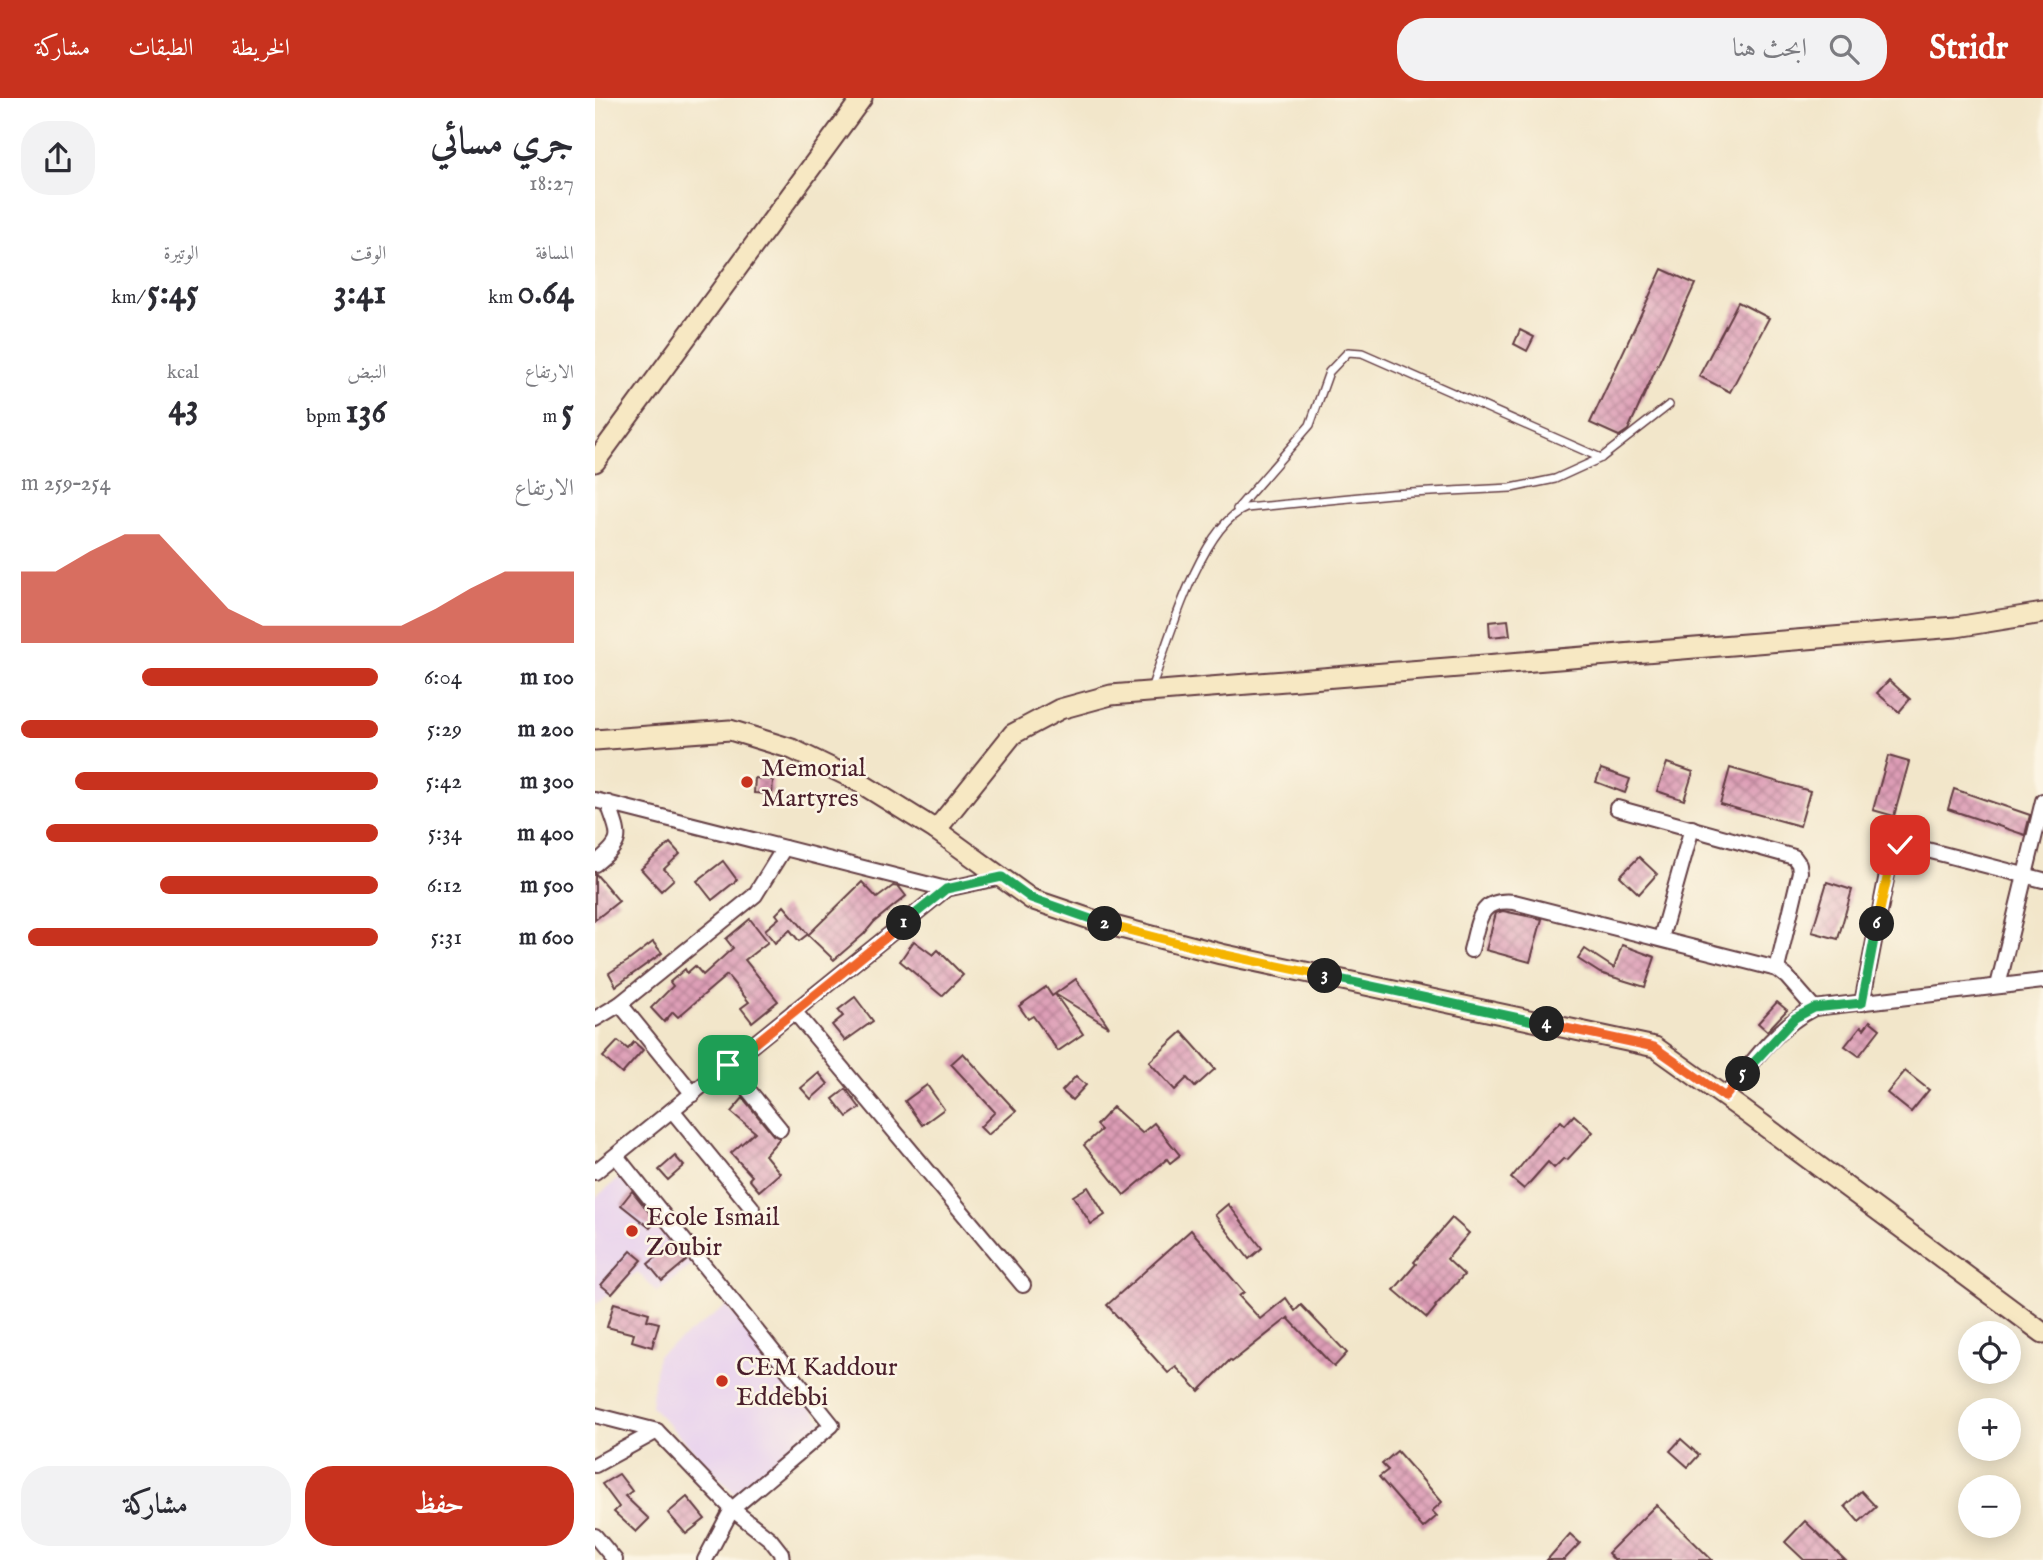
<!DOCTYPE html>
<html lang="ar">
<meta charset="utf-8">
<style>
:root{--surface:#fff;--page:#f2f2f3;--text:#2b2b33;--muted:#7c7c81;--accent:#c8321e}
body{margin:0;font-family:"IM FELL English",Amiri,serif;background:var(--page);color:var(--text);direction:rtl;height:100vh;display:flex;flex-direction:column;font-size:26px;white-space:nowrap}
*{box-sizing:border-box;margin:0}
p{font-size:23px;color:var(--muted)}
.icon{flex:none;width:38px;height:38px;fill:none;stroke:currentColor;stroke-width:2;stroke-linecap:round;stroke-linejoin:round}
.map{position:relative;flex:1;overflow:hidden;direction:ltr}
.panel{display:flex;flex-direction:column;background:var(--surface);width:595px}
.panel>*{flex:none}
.controls{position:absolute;left:1363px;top:1223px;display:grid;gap:14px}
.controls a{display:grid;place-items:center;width:63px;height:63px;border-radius:50%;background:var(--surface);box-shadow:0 4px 18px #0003;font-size:35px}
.pin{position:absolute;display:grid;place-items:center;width:60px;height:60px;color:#fff;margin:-30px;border-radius:14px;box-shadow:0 4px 10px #0006}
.km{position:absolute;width:35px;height:35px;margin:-18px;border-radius:50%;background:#222;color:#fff;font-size:19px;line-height:35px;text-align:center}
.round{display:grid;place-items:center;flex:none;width:74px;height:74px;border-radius:28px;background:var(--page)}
.head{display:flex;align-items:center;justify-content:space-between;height:119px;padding:0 21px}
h1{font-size:38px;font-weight:800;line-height:52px}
.stats{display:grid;grid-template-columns:repeat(3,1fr);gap:10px;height:119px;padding:7px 21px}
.stats div{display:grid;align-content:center}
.stats b{font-size:35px;font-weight:800}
.stats small{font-size:19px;font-weight:400}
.stats p{font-size:19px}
.chart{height:196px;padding:14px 21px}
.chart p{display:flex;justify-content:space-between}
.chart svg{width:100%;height:126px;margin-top:7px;fill:var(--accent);opacity:.7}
.primary-button{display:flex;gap:14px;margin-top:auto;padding:14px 21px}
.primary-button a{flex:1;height:80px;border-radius:28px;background:var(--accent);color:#fff;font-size:28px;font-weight:800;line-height:80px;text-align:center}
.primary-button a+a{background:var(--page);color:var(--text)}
ul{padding:0 21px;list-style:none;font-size:23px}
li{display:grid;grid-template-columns:112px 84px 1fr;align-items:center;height:52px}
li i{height:18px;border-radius:9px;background:var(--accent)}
header{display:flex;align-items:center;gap:42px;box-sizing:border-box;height:98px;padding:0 35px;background:var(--accent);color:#fff}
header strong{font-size:33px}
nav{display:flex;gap:38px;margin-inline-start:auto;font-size:24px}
.search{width:490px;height:63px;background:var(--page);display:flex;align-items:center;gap:18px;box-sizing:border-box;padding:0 24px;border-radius:28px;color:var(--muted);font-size:26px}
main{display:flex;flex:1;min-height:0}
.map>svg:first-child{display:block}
</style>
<header>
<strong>Stridr</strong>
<div class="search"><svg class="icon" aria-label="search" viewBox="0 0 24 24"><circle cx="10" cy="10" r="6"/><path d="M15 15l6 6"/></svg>ابحث هنا</div>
<nav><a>الخريطة</a><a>الطبقات</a><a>مشاركة</a></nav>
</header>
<main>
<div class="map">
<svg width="1448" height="1462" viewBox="0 0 1448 1462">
<defs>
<pattern id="building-cross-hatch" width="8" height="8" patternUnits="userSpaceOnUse" patternTransform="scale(1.75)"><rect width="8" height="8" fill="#dd9db6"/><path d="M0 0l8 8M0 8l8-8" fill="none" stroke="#b57f94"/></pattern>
</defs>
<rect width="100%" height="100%" fill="#fcf5e5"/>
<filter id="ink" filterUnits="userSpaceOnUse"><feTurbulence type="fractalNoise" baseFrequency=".0143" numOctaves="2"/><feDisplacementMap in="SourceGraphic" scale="14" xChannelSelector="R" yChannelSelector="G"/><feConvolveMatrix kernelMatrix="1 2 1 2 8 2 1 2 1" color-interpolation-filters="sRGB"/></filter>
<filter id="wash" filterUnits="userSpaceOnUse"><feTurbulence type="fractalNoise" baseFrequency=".00686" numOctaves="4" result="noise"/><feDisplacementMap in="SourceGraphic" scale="28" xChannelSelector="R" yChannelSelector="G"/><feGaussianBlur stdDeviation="1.57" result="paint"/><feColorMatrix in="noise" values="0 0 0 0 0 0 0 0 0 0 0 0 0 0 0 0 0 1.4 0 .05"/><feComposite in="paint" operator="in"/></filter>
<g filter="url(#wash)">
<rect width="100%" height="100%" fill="#f2e6ca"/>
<!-- built -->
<g fill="#e8d2ee">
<path d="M28,1077L100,1165L62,1194L42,1174L0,1207V1100Z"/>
<path d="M132,1208L230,1327L140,1396L56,1308L62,1258Z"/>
</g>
<g id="blocks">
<!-- building -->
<g fill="url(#building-cross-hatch)">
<path d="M1067,171L1100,186L1033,332L1024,338L995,325Z"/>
<path d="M1143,204L1174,220L1135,294L1104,278Z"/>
<path d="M925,232L939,239L932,253L919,246Z"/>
<path d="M913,522L915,537L895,539L894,524Z"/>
<path d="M1294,582L1315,601L1304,614L1282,595Z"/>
<path d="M1293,658L1314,664L1299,718L1278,712Z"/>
<path d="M1072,665L1098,674L1089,702L1062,693Z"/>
<path d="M1135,670L1215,693L1205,728L1125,706Z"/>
<path d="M1006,671L1035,681L1030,695L1001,684Z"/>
<path d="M160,680L178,682L177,696L159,695Z"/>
<path d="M1359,691L1435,717L1430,737L1353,711Z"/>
<path d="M75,745L85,756L69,771L79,781L66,793L46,771Z"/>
<path d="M1044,759L1062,776L1044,796L1025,778Z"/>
<path d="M128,763L142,782L117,802L102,783Z"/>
<path d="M0,775L24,803L0,822Z"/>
<path d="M267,784L282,800L298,788L304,789L311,798L279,824L269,836L239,862L213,837Z"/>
<path d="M1232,784L1257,792L1243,841L1217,834Z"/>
<path d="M189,808L213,836L204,843L195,832L180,845L170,832L184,820L181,816Z"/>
<path d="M908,813L947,821L935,864L891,852L901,815Z"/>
<path d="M155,821L173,844L150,862L183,903L157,924L146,910L154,904L132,877L83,919L78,914L69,924L56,910L78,888L75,884L90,871L92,875L100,868L108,877L138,850L131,841Z"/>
<path d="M319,843L338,857L343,852L368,877L347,898L305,863Z"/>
<path d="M58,844L67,855L21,888L14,875L33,863Z"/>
<path d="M1027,847L1060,859L1050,889L1005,875L983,861L990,851L1019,870Z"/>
<path d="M481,881L514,929L460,896L488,936L463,953L438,918L433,921L424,908L451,889L457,898Z"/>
<path d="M260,899L278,923L250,943L237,927L248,918L243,912Z"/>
<path d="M1182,904L1192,912L1172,933L1163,925Z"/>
<path d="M1275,923L1285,931L1264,958L1250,948L1266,928L1269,931Z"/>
<path d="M587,934L620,971L600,989L592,980L580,992L554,964Z"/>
<path d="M23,943L33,951L39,944L48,952L27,976L8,959Z"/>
<path d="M368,955L421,1013L393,1037L385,1029L400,1014L356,966Z"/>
<path d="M1310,973L1334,992L1316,1014L1292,995Z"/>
<path d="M224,975L233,986L216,1001L206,990Z"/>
<path d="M481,978L491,987L477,1002L467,993Z"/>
<path d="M332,987L349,1011L327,1027L310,1003Z"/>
<path d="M251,991L265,1010L252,1019L238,1001Z"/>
<path d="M148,1000L178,1037L185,1040L170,1057L185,1075L164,1093L154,1081L157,1078L136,1055L160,1034L136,1014Z"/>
<path d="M518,1009L547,1035L559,1025L585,1057L575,1065L572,1061L529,1097L489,1047L506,1032L501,1027Z"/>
<path d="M979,1017L998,1034L972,1062L969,1060L959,1070L953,1064L929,1091L916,1080L948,1041L966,1023L970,1027Z"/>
<path d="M80,1058L89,1068L73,1082L64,1072Z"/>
<path d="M493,1089L510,1117L496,1126L478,1098Z"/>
<path d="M37,1093L61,1123L55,1130L26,1107Z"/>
<path d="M633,1106L667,1150L654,1161L620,1117Z"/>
<path d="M857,1120L874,1135L852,1161L869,1177L840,1208L841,1209L832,1220L799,1192L821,1166L819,1164Z"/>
<path d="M596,1132L649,1194L644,1198L665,1221L691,1200L700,1213L706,1207L752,1255L739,1269L693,1220L694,1219L637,1264L635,1262L604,1293L581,1269L573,1275L512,1207Z"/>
<path d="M78,1145L92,1162L67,1183L53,1166Z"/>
<path d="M36,1153L47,1162L17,1196L6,1187Z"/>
<path d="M19,1205L54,1215L52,1222L64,1225L57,1249L37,1243L39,1236L12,1229Z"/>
<path d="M1086,1341L1104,1357L1093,1369L1075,1353Z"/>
<path d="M802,1353L847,1404L837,1413L842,1418L828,1430L784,1379L793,1372L787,1366Z"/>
<path d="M24,1376L37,1393L30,1398L54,1421L41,1434L19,1414L24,1409L7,1386Z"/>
<path d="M1266,1393L1281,1409L1264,1424L1250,1408Z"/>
<path d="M92,1399L110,1421L91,1436L73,1415Z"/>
<path d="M1061,1407L1117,1462H1019L1013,1455Z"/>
<path d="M1210,1423L1250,1462H1209L1190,1444Z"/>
<path d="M975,1436L985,1445L969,1462H952Z"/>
</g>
</g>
</g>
<g filter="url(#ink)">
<use href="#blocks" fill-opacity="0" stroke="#633d43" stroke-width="2"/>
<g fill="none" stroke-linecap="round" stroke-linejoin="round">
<!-- service casing -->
<g stroke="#633d43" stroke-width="10">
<g id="service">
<path d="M642,411L715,327L734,274L753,254L767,255L1006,360"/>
<path d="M556,591C572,546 606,427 651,410L796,396L916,390L960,381L1006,360L1074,307"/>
</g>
</g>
<!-- minor casing -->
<g stroke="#633d43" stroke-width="18">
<g id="minor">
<path d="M0,702L351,791L407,779"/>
<path d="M1022,710L1199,759L1204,766L1205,774L1182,871"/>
<path d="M0,766C30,742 25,740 13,705"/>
<path d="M1066,840L1097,730"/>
<path d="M876,852C884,823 883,800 919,804L1182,871L1192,879L1219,910"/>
<path d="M1403,888L1448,703"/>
<path d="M1267,905L1294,766C1297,758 1300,750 1309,746L1448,782"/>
<path d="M25,906L98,996"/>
<path d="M199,913L428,1187"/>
<path d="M0,921L25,906L160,797L189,750"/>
<path d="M133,967L185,1031"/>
<path d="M1130,999C1156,966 1181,929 1219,910L1448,883"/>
<path d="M77,1012L157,1110"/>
<path d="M21,1058L237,1327L137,1411L110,1462"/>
<path d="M0,1074L351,791"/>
<path d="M0,1317L62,1333L137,1411L175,1441L186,1455L187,1462"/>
<path d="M0,1367L62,1333"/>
<path d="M0,1438L20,1462"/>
</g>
</g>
<!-- secondary casing -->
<g stroke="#633d43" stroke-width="23">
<g id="secondary">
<path d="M0,364L267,0"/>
<path d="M0,642L135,632L197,651L259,681L341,732L436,801L507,825L626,856L1060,949L1148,1012L1448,1235"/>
<path d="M341,732L418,636L465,611L516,597L1361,529L1448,515"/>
</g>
</g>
<!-- service -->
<use href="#service" stroke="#fff" stroke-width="7"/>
<!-- minor -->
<use href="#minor" stroke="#fff" stroke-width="14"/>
<!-- secondary -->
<use href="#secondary" stroke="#f7e8c3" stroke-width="19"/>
</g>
</g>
<g fill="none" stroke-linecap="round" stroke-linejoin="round" filter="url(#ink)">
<!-- split-1 casing -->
<g stroke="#fff" stroke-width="14">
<path id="split-1" d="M133,967L309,825"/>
</g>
<!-- split-2 casing -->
<g stroke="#fff" stroke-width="14">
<path id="split-2" d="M309,825L351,791L407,779L436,800L510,826"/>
</g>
<!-- split-3 casing -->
<g stroke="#fff" stroke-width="14">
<path id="split-3" d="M510,826L626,856L730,878"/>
</g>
<!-- split-4 casing -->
<g stroke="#fff" stroke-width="14">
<path id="split-4" d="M730,878L952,926"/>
</g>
<!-- split-5 casing -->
<g stroke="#fff" stroke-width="14">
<path id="split-5" d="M952,926L1059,949L1130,999L1148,976"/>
</g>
<!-- split-6 casing -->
<g stroke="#fff" stroke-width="14">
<path id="split-6" d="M1148,976L1200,920L1219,910L1267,905L1282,826"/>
</g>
<!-- split-7 casing -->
<g stroke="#fff" stroke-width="14">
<path id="split-7" d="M1282,826L1297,757L1305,747"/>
</g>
<!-- split-1 -->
<use href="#split-1" stroke="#f0652b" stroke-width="9"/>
<!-- split-2 -->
<use href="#split-2" stroke="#22a559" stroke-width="9"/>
<!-- split-3 -->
<use href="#split-3" stroke="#f5b400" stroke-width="9"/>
<!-- split-4 -->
<use href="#split-4" stroke="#22a559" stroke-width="9"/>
<!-- split-5 -->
<use href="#split-5" stroke="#f0652b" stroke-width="9"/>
<!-- split-6 -->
<use href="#split-6" stroke="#22a559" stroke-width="9"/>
<!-- split-7 -->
<use href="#split-7" stroke="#f5b400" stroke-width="9"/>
</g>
<!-- markers -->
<g fill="#c8321e" stroke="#fcf5e5" stroke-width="2.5">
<circle cx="152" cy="684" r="7"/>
<circle cx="37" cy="1133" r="7"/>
<circle cx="127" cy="1283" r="7"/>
</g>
<g text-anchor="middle" stroke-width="5" stroke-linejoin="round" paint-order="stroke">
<!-- poi labels -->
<g font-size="26" fill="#4a1f2b" stroke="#fcf5e5" text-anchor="start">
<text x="166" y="678">Memorial<tspan x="166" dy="30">Martyres</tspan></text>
<text x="51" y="1127">Ecole Ismail<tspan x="51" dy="30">Zoubir</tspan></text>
<text x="141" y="1277">CEM Kaddour<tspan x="141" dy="30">Eddebbi</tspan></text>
</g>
</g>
</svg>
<div class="controls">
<a><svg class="icon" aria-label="locate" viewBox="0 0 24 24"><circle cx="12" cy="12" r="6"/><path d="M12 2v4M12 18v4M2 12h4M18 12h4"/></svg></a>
<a>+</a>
<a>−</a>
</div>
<div class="pin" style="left:133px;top:967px;background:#1e9e55"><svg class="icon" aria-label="arrive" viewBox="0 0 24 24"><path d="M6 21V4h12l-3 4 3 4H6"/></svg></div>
<div class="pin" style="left:1305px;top:747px;background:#d93025"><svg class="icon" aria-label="check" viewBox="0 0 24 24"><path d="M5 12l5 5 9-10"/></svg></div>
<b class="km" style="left:309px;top:825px">1</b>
<b class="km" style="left:510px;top:826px">2</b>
<b class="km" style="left:730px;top:878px">3</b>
<b class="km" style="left:952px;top:926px">4</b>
<b class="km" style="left:1148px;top:976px">5</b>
<b class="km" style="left:1282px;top:826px">6</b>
</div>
<section class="panel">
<div class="head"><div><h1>جري مسائي</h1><p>18:27</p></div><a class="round"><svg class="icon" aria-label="share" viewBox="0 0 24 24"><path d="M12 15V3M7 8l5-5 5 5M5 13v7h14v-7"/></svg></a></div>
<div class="stats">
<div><p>المسافة</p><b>0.64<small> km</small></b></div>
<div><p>الوقت</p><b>3:41</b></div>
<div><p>الوتيرة</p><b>5:45<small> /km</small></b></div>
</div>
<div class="stats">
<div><p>الارتفاع</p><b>5<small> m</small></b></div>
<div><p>النبض</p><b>136<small> bpm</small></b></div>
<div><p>kcal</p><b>43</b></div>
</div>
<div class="chart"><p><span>الارتفاع</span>254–259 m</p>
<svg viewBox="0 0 160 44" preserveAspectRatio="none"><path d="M0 44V19L10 19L20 12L30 6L40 6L50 19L60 32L70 38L80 38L90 38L100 38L110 38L120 32L130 25L140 19L150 19L160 19V44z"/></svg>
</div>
<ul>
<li><b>100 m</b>6:04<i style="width:66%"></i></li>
<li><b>200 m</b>5:29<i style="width:100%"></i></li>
<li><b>300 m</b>5:42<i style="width:85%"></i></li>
<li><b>400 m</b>5:34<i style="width:93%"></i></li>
<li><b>500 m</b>6:12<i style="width:61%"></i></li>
<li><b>600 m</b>5:31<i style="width:98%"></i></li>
</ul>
<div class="primary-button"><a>حفظ</a><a>مشاركة</a></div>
</section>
</main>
